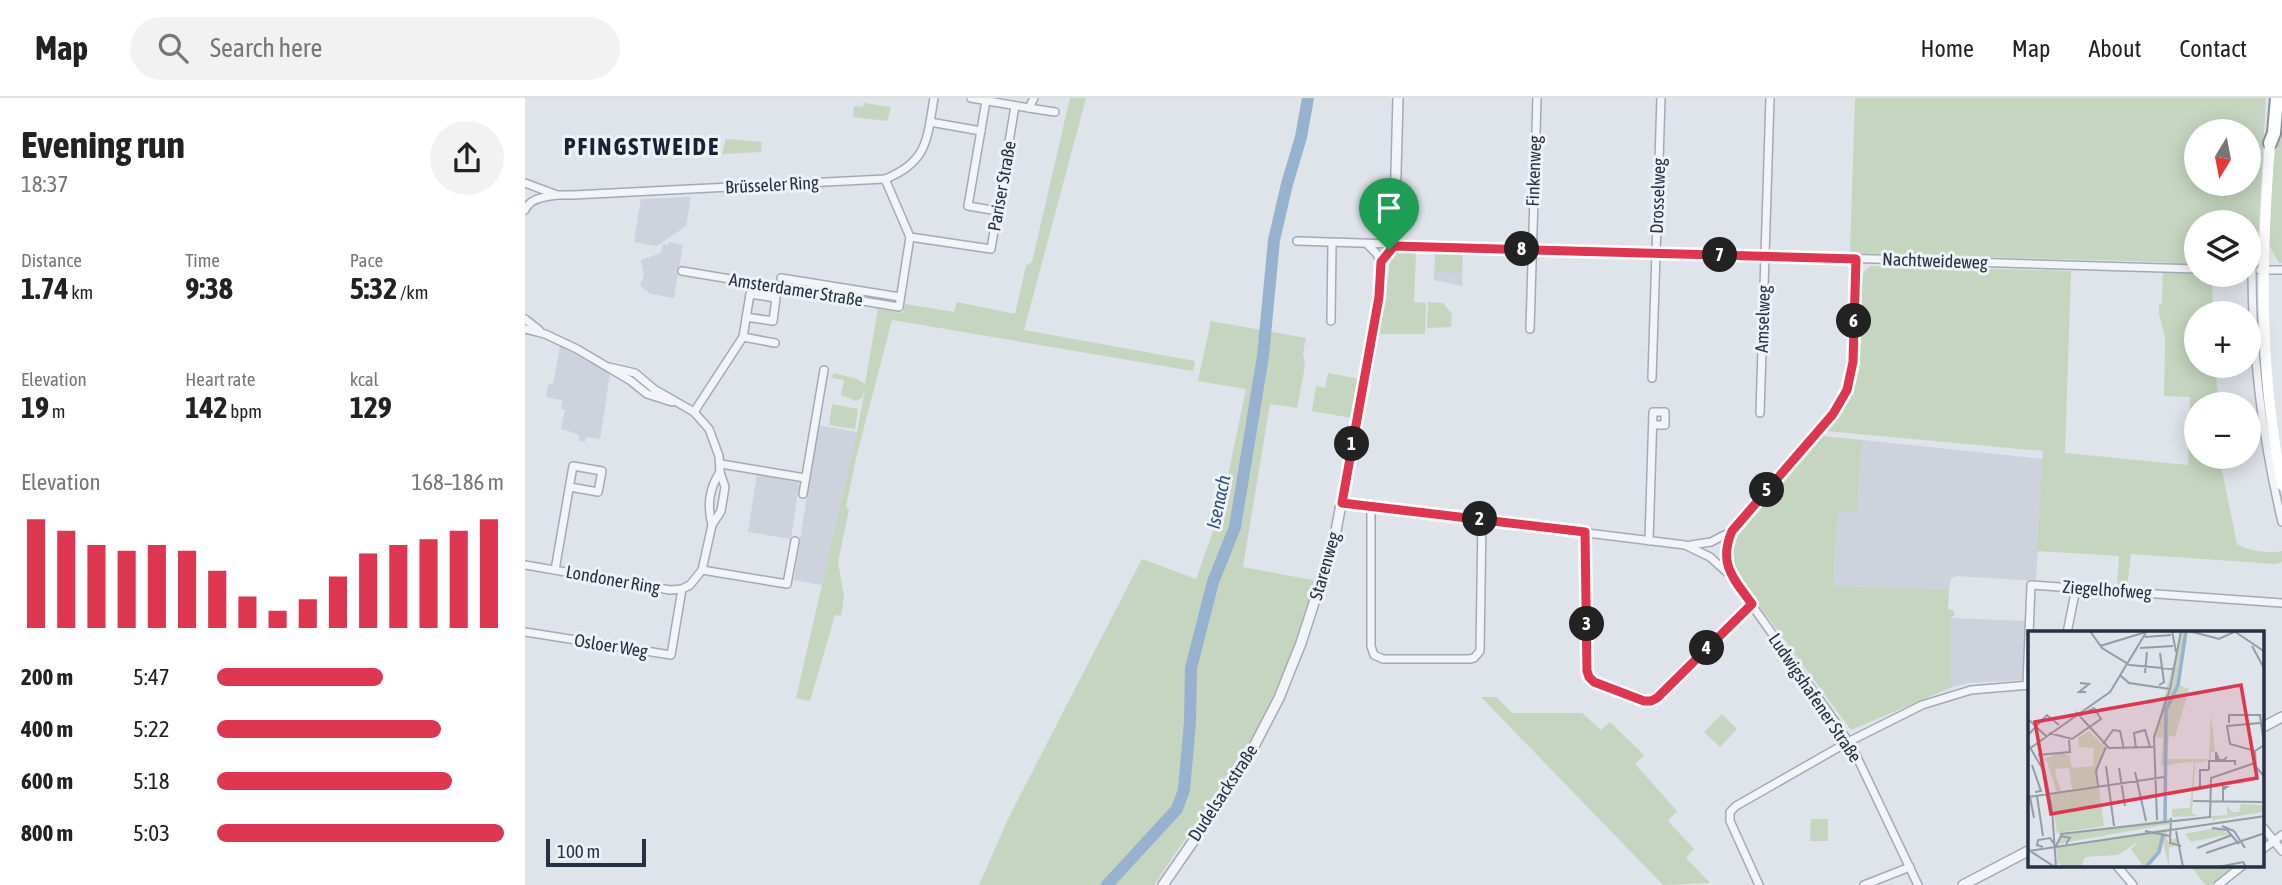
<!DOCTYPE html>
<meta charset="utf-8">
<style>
:root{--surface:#fff;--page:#f2f2f2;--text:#222;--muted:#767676;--line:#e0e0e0;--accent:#dd3650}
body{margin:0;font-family:"Asap Condensed",sans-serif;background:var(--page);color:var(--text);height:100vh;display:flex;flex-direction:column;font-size:26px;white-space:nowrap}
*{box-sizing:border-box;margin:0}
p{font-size:23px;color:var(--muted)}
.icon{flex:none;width:38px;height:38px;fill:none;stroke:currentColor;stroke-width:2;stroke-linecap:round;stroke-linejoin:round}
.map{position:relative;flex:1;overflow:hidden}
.drawer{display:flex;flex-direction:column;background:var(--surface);width:525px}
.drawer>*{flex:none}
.needle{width:46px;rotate:190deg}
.controls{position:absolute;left:1659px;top:21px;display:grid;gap:14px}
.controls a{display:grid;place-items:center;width:77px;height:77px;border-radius:50%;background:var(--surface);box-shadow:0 4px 18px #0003;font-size:35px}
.scale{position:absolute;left:21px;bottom:18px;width:100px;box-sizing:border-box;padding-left:7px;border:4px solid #263143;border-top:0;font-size:19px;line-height:24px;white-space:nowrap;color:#263143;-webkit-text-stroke:5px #eff2f7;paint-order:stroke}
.pin{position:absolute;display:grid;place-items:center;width:60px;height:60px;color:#fff;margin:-72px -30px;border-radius:50% 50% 50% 0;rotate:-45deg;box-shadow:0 0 7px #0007}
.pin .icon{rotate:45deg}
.km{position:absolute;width:35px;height:35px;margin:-18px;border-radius:50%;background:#222;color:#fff;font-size:19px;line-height:35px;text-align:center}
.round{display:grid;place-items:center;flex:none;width:74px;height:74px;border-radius:37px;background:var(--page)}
.head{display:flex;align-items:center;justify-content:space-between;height:119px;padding:0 21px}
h1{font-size:38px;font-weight:700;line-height:52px}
.metrics{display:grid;grid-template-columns:repeat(3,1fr);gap:10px;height:119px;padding:7px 21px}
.metrics div{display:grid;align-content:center}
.metrics b{font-size:30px;font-weight:700}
.metrics small{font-size:19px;font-weight:400}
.metrics p{font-size:19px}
.chart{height:196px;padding:14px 21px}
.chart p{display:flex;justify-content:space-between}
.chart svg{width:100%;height:126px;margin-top:7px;stroke:var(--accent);stroke-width:6}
ul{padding:0 21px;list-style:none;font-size:23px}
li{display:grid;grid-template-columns:112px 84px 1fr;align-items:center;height:52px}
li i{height:18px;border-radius:9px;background:var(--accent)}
header{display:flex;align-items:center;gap:42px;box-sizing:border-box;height:98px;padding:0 35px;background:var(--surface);border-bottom:2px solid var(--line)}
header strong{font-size:33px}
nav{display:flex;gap:38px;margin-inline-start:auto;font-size:24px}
.search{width:490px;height:63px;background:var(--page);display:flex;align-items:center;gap:18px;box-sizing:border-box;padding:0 24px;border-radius:38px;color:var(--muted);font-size:26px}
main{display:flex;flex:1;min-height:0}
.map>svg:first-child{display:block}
</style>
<header>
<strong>Map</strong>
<div class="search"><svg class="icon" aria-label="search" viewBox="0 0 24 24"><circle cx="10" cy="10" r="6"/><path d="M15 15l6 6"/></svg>Search here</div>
<nav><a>Home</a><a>Map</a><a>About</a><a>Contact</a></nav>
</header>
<main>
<section class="drawer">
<div class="head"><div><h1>Evening run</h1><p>18:37</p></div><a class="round"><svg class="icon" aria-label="share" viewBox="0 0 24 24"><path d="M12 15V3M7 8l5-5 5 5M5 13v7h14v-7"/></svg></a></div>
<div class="metrics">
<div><p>Distance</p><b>1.74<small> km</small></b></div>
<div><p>Time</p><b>9:38</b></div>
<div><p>Pace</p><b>5:32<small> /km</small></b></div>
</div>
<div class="metrics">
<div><p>Elevation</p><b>19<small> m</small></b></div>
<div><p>Heart rate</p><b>142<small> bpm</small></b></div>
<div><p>kcal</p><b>129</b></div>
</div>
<div class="chart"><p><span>Elevation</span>168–186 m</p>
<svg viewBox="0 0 160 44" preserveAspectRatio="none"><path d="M5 44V6M15 44V10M25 44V15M35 44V17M45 44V15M55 44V17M65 44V24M75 44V33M85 44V38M95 44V34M105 44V26M115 44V18M125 44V15M135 44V13M145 44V10M155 44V6"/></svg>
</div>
<ul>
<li><b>200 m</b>5:47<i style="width:58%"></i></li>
<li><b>400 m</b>5:22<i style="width:78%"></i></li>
<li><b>600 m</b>5:18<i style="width:82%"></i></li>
<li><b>800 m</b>5:03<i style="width:100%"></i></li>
</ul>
</section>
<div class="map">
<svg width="1757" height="787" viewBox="0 0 1757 787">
<rect width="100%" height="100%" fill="#dfe3ea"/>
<!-- built -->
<g fill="#cdd2dc">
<path d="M166,99L161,128L132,148L109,144L116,101Z"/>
<path d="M144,144L158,147L149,200L126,196L115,188L119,177L116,162L136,155L138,146L143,147Z"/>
<path d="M910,155L938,156L937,188L909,182Z"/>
<path d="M35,248L85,275L75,341L61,339L60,344L54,343V337L36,331L40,312L36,311L37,302L21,299L23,286H28Z"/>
<path d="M293,327L332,334L297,487L269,482Z"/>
<path d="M1337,342L1518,361L1511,483L1432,478L1426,480L1424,492L1308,488L1313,413H1332Z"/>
<path d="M232,376L274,385L266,441L223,434Z"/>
<path d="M1425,520L1501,523L1499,582L1443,585L1427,589Z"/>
</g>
<!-- green -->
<g fill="#c5d5bf" fill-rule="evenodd">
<path d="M545,0H561L499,232L670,263L668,273L367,222L331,360L321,409L324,411L313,464L319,498L316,518L310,517L285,603L271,600L332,334L340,291L337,300L331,303L316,297L319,282L307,280L308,275L332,281L340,286L353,211L378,215L380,206L429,214L432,204L490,216L501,168L507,164Z"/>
<path d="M1330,0H1741L1732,166H1724V124H1671V177H1687L1688,215H1671V268H1690L1694,306H1671V359H1702L1706,370L1697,372L1712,446C1723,453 1744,456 1757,453V464L1751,466L1606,456L1602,489L1592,488L1594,458L1512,453L1518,353L1301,333C1309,323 1319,313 1324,301C1340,268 1335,217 1336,180L1338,175L1345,168L1546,173L1540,355L1663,367L1665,299L1639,298L1640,239L1634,216V206H1637L1638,164L1325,155ZM1671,33H1724V86H1671Z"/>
<path d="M1757,0V165H1754L1744,147L1748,70Z"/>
<path d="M339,5L366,9L362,23L328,19L329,8L338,9Z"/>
<path d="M201,41L237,44L236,54L197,56Z"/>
<path d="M879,153L891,154L889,204L901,205L900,236H854L861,197L865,161L871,154Z"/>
<path d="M911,156L937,157L936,175L910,174Z"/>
<path d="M903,204L918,205L927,216L926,229L902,230Z"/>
<path d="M686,223L781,240L778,255L780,268L772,310L745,306L718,469L792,483C774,536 756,587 729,636C700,690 662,736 629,787H454L483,721L617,461L671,481L696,411L721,291L673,283Z"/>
<path d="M803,275L835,281L827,320L787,313L791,288L800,290Z"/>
<path d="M307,306L333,311L330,331L304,327Z"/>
<path d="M1297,338L1337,342L1332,413H1313L1308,488L1424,492L1423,511L1428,512L1430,517L1425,520L1427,589L1326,632L1219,487C1210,470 1204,459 1211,440Z"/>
<path d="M956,599H971L987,615H1057L1076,632L1085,624L1119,657L1110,666L1152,713L1143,723L1169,751L1161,760L1185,785L1138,787Z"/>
<path d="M1197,616L1212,631L1195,649L1179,634Z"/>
<path d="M1286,721H1303V743H1285Z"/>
<path d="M1672,768H1700L1704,772L1686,787H1680L1668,771Z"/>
</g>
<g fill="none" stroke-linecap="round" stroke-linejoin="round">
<!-- river -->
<path stroke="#96b2ce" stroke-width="12" d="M582,787L652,711L659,692L665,624L666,570L688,484L710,429L738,258L749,142L762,86L776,39L783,0"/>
<!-- minor casing -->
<g stroke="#a4aab5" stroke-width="10">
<g id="minor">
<path d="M446,0L504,10"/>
<path d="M509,0L504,10L530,14"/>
<path d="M461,3L443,108L473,113"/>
<path d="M405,24L456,33"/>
<path d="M360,81L385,139L466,151L490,8"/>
<path d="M0,85L32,97H48L360,81C403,64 402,41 409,0"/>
<path d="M0,112C5,100 19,99 32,97"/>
<path d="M772,143L1671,171"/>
<path d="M843,147L851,155L856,164"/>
<path d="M1727,172C1727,258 1737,340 1757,424"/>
<path d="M1735,172H1757"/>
<path d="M157,173L374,209L385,139"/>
<path d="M256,180L375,199"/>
<path d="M0,221L14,232"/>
<path d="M806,223L807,146"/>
<path d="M0,231L20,236L52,251L106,283L122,296L147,304"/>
<path d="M1005,231L1012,0"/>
<path d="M218,239L250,245"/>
<path d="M1127,280L1136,0"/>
<path d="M169,314L218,239L225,196L251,200L248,223L221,219"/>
<path d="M1235,315L1245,0"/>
<path d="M196,366L280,380"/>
<path d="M278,396L299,272"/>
<path d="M817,405L1160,447L1185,459L1206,478L1316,632L1331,657L1393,787"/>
<path d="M846,408V548L849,557L858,561H944L949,560L955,553L957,421"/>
<path d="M187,427C182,407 184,391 195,374"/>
<path d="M1060,434L1062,574L1064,579L1070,584L1126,603L1226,506"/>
<path d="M1124,443L1128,314H1140V327H1128"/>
<path d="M1166,447L1186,444L1207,433"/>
<path d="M0,467L145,492L157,491L165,487L177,472L187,427L196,413L200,389L195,374L194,358L184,331L169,314L129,291L110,275L84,269"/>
<path d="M30,472L48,368L77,373L73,394L45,389"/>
<path d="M177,472L262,486L270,443"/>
<path d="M1204,473L1200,454L1207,433L1308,316L1322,292L1328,264L1331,161"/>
<path d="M0,534L146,557L157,491"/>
<path d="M1542,535L1551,490"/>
<path d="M1502,587L1506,487L1757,505"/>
<path d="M1738,729L1757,753"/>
<path d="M1738,751L1757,737"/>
<path d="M1592,768L1608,787"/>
<path d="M1234,787L1205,723V714L1211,708L1323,644L1397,607L1446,592L1505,587"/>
<path d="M1339,787L1385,769"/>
<path d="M1693,787L1717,768"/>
</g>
</g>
<!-- tertiary casing -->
<g stroke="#a4aab5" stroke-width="12">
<g id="tertiary">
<path d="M1738,629L1757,619"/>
<path d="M638,787L694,706L724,658L754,600L776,545L809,443L848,239L854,199L856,164L869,148L873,0"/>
<path d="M1438,787L1505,752"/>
</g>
</g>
<!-- trunk casing -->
<g stroke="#8591a2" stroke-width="16">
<path id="trunk" d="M1745,45L1749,35L1752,0"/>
</g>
<!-- minor -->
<use href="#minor" stroke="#f2f4f8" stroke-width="7"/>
<!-- tertiary -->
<use href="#tertiary" stroke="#f2f4f8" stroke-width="9"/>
<!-- secondary -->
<path stroke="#fff" stroke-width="10" d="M1745,45C1736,160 1734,273 1757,387"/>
<!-- trunk -->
<use href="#trunk" stroke="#fff" stroke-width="12"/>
</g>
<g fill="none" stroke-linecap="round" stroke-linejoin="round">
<!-- route casing -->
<g stroke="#fff" stroke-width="14">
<path id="route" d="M869,148L1331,161L1328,264L1322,292L1308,316L1207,433C1193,466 1208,480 1227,506L1132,600L1126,603H1119L1069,584L1064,579L1062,573L1060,434L817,405L854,199L856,164Z"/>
</g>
<!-- route -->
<use href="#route" stroke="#dd3650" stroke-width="9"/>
</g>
<g text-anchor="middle" stroke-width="6" stroke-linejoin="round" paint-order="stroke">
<!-- street labels -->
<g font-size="18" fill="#263143" stroke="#eff2f7">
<text transform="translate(1009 73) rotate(-88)" y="6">Finkenweg</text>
<text transform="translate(247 87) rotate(-3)" y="6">Brüsseler Ring</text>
<text transform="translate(477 88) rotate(-80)" y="6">Pariser Straße</text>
<text transform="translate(1133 98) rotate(-88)" y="6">Drosselweg</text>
<text transform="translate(1410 163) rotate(2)" y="6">Nachtweideweg</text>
<text transform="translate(271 192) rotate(9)" y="6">Amsterdamer Straße</text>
<text transform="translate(1238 221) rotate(-88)" y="6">Amselweg</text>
<text transform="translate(800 468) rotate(-74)" y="6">Starenweg</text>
<text transform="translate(88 482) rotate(10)" y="6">Londoner Ring</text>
<text transform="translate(1582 492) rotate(4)" y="6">Ziegelhofweg</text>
<text transform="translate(86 548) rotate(9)" y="6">Osloer Weg</text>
<text transform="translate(1290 600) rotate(56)" y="6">Ludwigshafener Straße</text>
<text transform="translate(698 695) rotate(-57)" y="6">Dudelsackstraße</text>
</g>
<!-- water labels -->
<g font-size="19" font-style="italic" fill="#2b507c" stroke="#eff2f7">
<text transform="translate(693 404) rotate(-78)" y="7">Isenach</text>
</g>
<!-- district labels -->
<g font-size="24" font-weight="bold" letter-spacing="2" fill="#182234" stroke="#eff2f7">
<text x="117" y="57">PFINGSTWEIDE</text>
</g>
</g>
<!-- overview -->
<g transform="translate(1503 533)">
<rect width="236" height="236" fill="#dfe3ea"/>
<path d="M154,0L174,4L159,2L151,54L161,58L147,106L141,104L139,128H181L183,82L187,121H183V129L167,132L164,182L169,185L144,186V178L162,177L166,130L133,135L135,107L126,106ZM61,100L78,117L70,134L68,155L44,158L41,137L27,138L28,146L34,161L71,156L76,195L29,202L23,163L28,162L27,156L19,130L13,129L32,122L42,125L44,137L65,135L66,117L51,116L50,107ZM213,173L234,174L236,181L184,189L183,185L199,184V174L204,181H211ZM142,188V193L28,213L33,203ZM142,197L137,204L141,213L145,215L142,209L149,207L152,213L141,217V236L135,211L130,225L116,236L103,218L111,210L90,224L57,226L53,236H33L32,230L30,236L28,216ZM188,197L202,203L163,211L157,203Z" fill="#c5d5bf"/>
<path fill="none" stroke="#96b2ce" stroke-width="3.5" d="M137,192L138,79L150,54L158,0M118,236L131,221L135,204"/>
<path fill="none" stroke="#959ca7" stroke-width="2" d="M62,0L74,17L102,34L145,38M144,0L148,21M161,0L191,8L206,1M206,0L237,21M117,6L143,4M72,15L118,1M224,15L237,39M112,17L145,15M117,42L119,21M93,45L101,52L142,58M52,52L61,53L51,61H58M131,54L136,51L132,22M48,81L81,117L125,116M0,88L18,105M201,92V84H232L236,114L227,120L202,113L199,95L232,92M21,102L44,108L73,88L66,77L51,85M0,104L19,84L31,94M0,113L17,142L24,178M75,113L85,99L92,100L96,118M108,117L106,102L117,99L122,116M1,118L82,61L119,0M227,120L228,136L237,146M10,124L42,121L41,109M191,129L188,121V129H196L199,126M4,134L13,160L7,161M78,135L86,195M91,137L97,175M181,139V130H207V134M107,141L118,190M70,155L68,140L78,116M172,156V139H181M195,159L199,156H195V170M9,165L15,205M0,166L136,146M2,166L6,187M165,170L234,171M24,178L28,236M143,187L142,212L153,215M182,187L183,147L227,132M129,189L126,106L142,58L153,0M194,195L206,200L217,217M184,197L199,199L211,213M117,200L142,205M148,200L155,236M32,203L182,186M28,215L33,205L42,207L38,213M15,216L9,214L10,209L22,207L26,213M169,217L204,204M0,220L237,185M2,220L27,236M178,222L237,202M190,236L215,231L218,236"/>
<path fill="#dd3650" fill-opacity="0.15" stroke="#dd3650" stroke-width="3.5" d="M213,54L229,147L23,183L7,91Z"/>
<rect width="236" height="236" fill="none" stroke="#263143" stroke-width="3.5"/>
</g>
</svg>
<div class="controls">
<a><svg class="needle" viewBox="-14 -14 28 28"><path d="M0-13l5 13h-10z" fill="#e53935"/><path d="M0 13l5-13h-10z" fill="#767676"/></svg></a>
<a><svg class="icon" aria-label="layers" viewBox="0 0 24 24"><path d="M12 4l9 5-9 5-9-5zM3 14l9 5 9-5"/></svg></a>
<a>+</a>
<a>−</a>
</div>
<div class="scale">100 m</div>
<div class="pin" style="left:864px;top:152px;background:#1e9e55"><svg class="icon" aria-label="arrive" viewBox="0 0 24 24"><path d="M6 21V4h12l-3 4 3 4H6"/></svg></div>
<b class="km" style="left:827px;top:346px">1</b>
<b class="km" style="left:955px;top:421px">2</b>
<b class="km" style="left:1062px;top:526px">3</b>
<b class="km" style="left:1182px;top:550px">4</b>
<b class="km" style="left:1242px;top:392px">5</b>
<b class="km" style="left:1329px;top:223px">6</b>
<b class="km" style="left:1195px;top:157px">7</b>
<b class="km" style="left:997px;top:151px">8</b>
</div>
</main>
